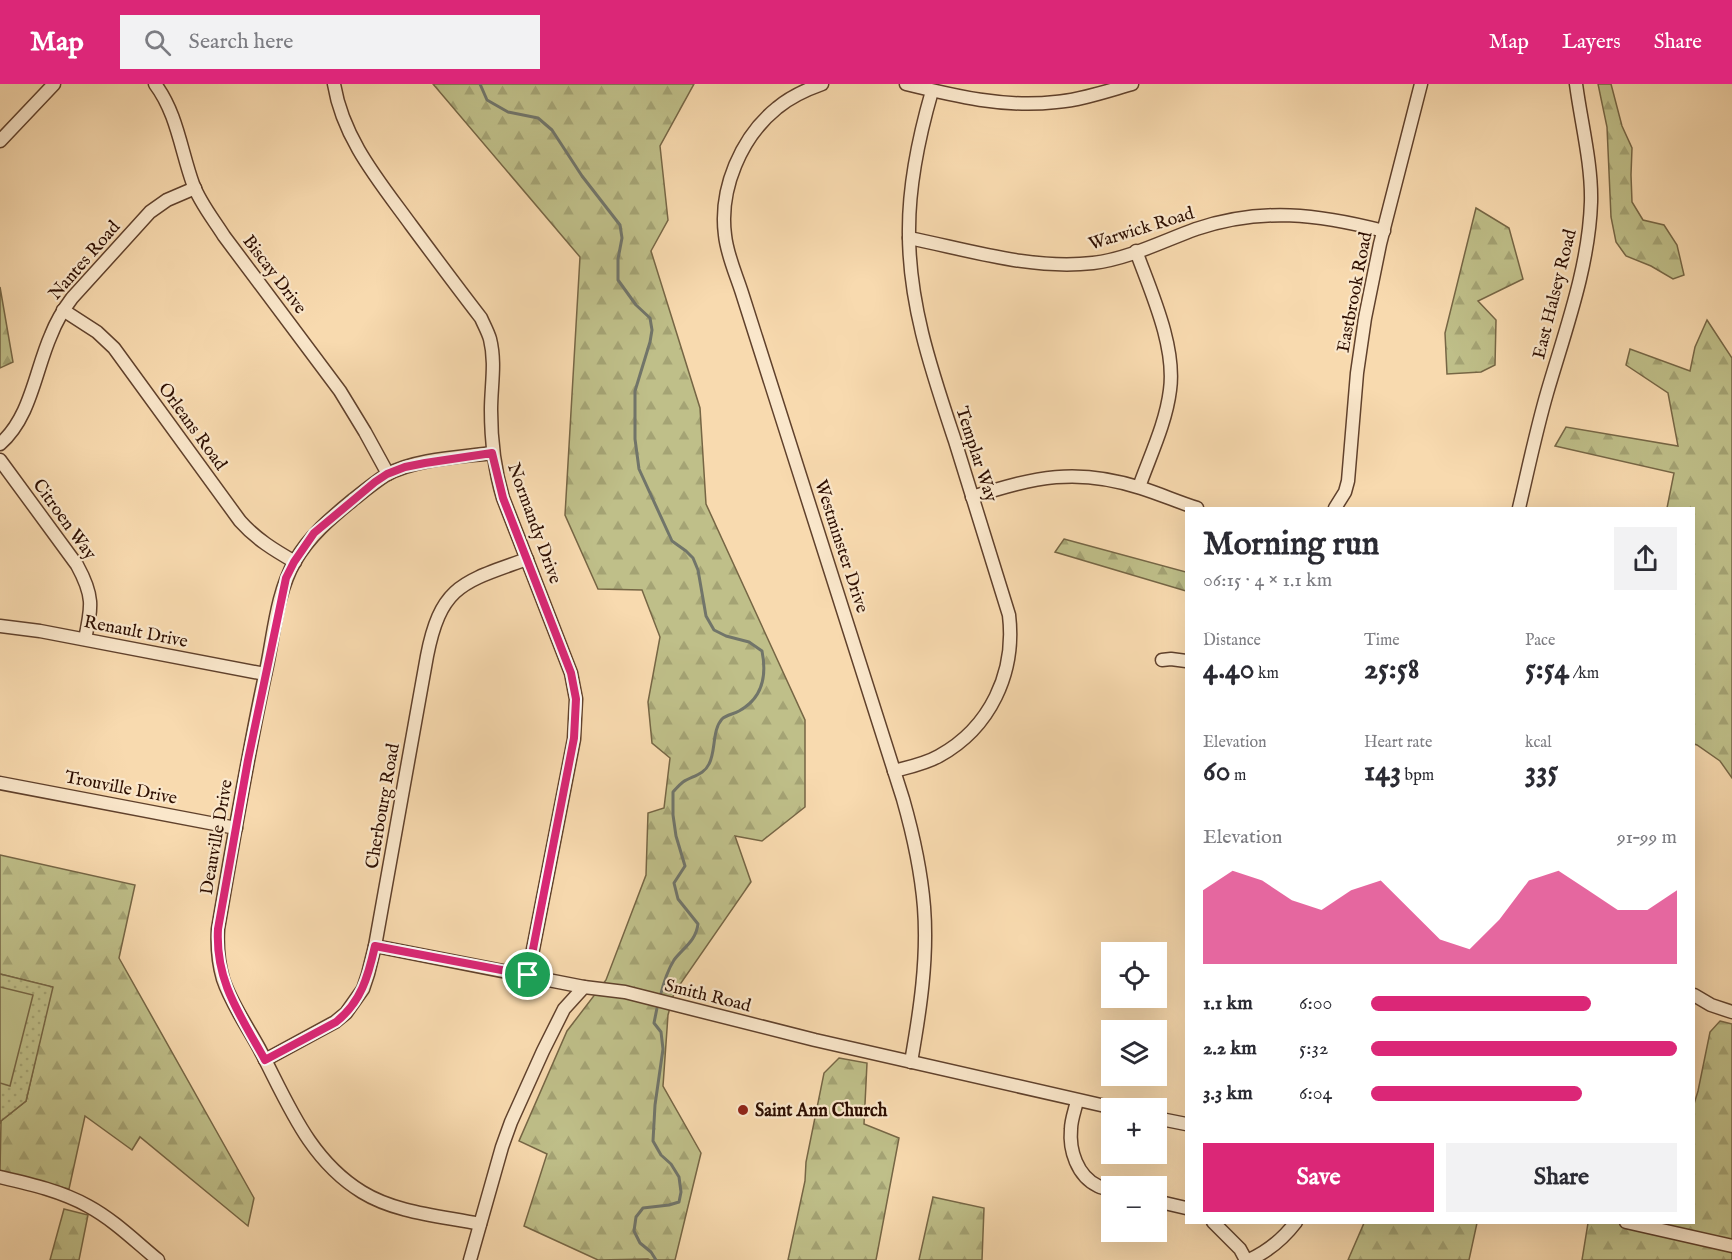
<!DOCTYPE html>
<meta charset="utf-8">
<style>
:root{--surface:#fff;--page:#f2f2f3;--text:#2b2b33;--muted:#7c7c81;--accent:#db2777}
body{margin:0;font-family:"IM FELL English",serif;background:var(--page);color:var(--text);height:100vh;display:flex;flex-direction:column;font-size:22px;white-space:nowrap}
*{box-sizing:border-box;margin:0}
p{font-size:20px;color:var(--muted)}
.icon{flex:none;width:33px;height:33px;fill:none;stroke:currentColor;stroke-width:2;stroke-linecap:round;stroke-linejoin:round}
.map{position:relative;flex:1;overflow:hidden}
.sheet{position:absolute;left:1185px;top:423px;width:510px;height:717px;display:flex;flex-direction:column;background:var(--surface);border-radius:0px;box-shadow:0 6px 24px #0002}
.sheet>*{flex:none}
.tools{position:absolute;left:1101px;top:858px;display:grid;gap:12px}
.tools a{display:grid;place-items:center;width:66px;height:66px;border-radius:0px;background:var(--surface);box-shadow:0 6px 24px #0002;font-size:30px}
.pin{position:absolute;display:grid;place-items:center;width:51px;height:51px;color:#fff;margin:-26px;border:3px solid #fff;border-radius:50%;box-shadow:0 2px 6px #0007}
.round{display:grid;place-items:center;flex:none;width:63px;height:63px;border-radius:0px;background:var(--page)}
.head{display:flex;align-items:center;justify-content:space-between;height:102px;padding:0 18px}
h1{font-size:33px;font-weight:700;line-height:45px}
.metrics{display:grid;grid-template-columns:repeat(3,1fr);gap:9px;height:102px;padding:6px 18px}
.metrics div{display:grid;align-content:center}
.metrics b{font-size:30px;font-weight:700}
.metrics small{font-size:16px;font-weight:400}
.metrics p{font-size:16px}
.chart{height:168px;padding:12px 18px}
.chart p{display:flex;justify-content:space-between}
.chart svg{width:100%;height:108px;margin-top:6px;fill:var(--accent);opacity:.7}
.primary-button{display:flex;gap:12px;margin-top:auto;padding:12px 18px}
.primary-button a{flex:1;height:69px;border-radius:0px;background:var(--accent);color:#fff;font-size:24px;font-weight:700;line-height:69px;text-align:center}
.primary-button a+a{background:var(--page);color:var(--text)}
ul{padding:0 18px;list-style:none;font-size:20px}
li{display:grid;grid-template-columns:96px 72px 1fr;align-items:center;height:45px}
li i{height:15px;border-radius:8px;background:var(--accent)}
header{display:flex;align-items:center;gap:36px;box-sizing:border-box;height:84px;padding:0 30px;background:var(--accent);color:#fff}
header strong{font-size:28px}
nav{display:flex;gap:33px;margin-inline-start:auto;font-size:21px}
.search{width:420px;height:54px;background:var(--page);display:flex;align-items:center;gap:15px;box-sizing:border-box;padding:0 21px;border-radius:0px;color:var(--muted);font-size:22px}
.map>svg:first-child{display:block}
</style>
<header>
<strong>Map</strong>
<div class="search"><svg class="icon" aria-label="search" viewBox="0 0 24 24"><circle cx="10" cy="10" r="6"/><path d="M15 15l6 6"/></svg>Search here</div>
<nav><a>Map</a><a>Layers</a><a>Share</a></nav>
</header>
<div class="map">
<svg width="1732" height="1176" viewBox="0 0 1732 1176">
<defs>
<pattern id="forest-firs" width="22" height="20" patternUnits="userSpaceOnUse" patternTransform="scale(1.5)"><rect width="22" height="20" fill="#bfbf89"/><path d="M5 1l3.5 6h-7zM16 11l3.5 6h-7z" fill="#a4a374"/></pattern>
<pattern id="park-dots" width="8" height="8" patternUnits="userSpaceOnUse" patternTransform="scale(1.5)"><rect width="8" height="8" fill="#bfbf89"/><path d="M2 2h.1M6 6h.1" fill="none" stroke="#a4a374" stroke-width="1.8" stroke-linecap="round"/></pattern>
</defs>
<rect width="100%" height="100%" fill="#f8daaf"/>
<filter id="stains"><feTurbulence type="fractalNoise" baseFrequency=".00333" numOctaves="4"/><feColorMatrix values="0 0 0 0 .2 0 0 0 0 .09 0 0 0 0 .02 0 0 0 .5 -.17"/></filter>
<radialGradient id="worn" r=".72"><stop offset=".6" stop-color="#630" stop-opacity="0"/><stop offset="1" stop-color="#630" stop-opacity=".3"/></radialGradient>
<!-- forest -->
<g fill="url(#forest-firs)" stroke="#766645" stroke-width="1.5">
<path d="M433,0H694L660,62L668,136L651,167L700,324L706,420L805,636V723L762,757L735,752L751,798L674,909L668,931L663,1002L701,1069L675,1176H650L648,1175L598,1176L524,1142L547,1070L519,1057L567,947L606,896L646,791L648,729L664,724L670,674L652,659L648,618L660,553L642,506L598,505L565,431L580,173Z"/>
<path d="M1598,0H1611L1622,42L1632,64L1631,91L1632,118L1643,136L1664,141L1677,161L1684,191L1673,195L1651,182L1626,172L1616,158L1611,133L1607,43Z"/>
<path d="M1476,124L1509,144L1523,195L1478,217L1496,236L1495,281L1481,288L1447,290L1445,249Z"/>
<path d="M0,203L13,278L0,284Z"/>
<path d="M1707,236L1732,274V694L1720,677L1697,661L1694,660V424H1667L1674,389L1555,362L1566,343L1678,362L1668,309L1626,281L1630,265L1690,287L1695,263Z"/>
<path d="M1064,455L1186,488V507L1055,468Z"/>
<path d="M0,771L135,801L119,874L254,1114L248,1142L140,1053L132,1066L85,1032L69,1105L0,1088L1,1037L26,1017L52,903L0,890Z"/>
<path d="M1720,937L1732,940V1176H1582L1588,1139L1694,1138V1020L1698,1007L1710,948Z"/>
<path d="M839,974L867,979L864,1040L899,1054L876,1176H788L805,1097L806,1078L824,989Z"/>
<path d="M933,1113L984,1124L982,1176H919Z"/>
<path d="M64,1125L88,1131L79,1176H50Z"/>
<path d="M1364,1139V1138L1477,1139L1469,1176H1348Z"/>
</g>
<!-- park -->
<path fill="url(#park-dots)" stroke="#766645" stroke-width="1.5" d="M0,890L53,903L26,1017L1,1037L0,1040Z"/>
<!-- pitch -->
<path fill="#bfbf89" stroke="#766645" stroke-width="1.5" d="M0,903L33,911L10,1002L0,999Z"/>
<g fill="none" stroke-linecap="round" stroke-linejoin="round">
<!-- stream -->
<g stroke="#71756a" stroke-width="3">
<path d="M480,0L487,16L508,28L538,34L552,46L582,92L620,141L622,154L618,175V196L636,221L650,234L652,246L650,258L635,307V355L639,385L672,457L686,467L693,474L698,486L706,532L714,546L726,552L749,558L762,567C767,592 763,614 739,627C734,630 726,631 722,635C712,646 716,667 709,680C704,691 692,692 683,698C679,701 676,705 673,708V731L676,752L685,782L674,799L678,815L698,840C696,857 683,864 674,876C667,887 663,901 660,913"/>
<path d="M656,1176L651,1168L640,1159L634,1147L636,1133L643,1124L669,1121L679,1118L681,1108L679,1093L671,1080L661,1071L653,1057L655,1021L663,965L661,948L654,939L658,919"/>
</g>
<!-- minor casing -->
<g stroke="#60412c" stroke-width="15">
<g id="minor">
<path d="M155,0C177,29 181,67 193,100C200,119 214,136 224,152L340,307L365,348L388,390"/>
<path d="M334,0C343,55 379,97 411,141C434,172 457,203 481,234C484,241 488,248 490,255C496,279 491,302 491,326C491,356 494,384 503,414L571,589L576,615L574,655L528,891"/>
<path d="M822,0C805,6 790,13 777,24C741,53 719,105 725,151C727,171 736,190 742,209L903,715C913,750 921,786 924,823C928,875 920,927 911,978"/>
<path d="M906,0C955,12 1004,24 1056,18C1081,16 1107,7 1132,0"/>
<path d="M0,57L54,0"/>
<path d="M909,154C969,166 1031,186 1093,179C1128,175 1163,157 1196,145C1262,123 1318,130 1384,147"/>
<path d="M1136,167C1151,208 1176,262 1170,306C1166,339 1150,372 1139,403"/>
<path d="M63,226L97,248L114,264L240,437C256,455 274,466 295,478"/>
<path d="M0,360C31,333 35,287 51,251C56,238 63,226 72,214L150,128L167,116L195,104"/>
<path d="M0,376L77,481C94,512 92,522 85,555"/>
<path d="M972,413C1035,393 1076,383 1141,404C1160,410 1178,418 1197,424"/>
<path d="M1335,424L1345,408L1348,397L1357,289L1365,234L1380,160L1421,0"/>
<path d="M1519,424C1528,386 1536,347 1547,309C1565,247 1589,183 1591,118C1592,80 1581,38 1576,0"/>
<path d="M0,542L40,547L265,590"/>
<path d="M1162,576L1171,575L1186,577"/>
<path d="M894,687C909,683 925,680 939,672C990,644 1016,589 1009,531C991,473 973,415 955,357C932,288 908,219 909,145C909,98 919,52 932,7"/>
<path d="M0,699L236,744"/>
<path d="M375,862L584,903"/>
<path d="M1694,911L1711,921L1732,928"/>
<path d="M265,976L335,938L346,929L363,905L368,890L375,862L427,572C441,500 464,498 527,475"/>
<path d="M1077,1017C1075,1026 1071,1036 1071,1045C1069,1066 1077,1092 1098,1102C1102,1104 1107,1105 1112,1106"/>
<path d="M1156,1034L1186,1040"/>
<path d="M0,1093C30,1100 61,1107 88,1122C114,1136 136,1158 158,1176"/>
<path d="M1156,1117L1186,1124"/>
<path d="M1213,1138L1240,1165L1246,1176"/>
<path d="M1626,1138L1732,1162"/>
<path d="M480,1140C441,1132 396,1129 362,1108C308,1075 287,1017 259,964C247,942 231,919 223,895C218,878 217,862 218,845C233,757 248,669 267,582C274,548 277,508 295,477C310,451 331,434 354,415C364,407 375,398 386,391C414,375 461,373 492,369"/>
<path d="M470,1176L502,1063L511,1038L543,967L564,925L584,903L625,908L815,956L1114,1024"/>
<path d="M1249,1176C1269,1167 1283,1155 1296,1138"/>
</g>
</g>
<!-- minor -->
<use href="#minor" stroke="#fae7cb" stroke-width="12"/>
</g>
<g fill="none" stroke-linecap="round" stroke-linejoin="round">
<!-- route casing -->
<g stroke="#fff" stroke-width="12">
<path id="route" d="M492,369L503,414L571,589L576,615L574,654L528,891L375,862C368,893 361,918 336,938L265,976C241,932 215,898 218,845L248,676L286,494L294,478L314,449L375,398L387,390L405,383L425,379Z"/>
</g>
<!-- route -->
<use href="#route" stroke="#db2777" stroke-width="8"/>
</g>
<!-- markers -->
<circle fill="#8f2418" stroke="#fae7cb" stroke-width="2" cx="743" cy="1026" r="6"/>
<g text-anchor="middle" stroke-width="4.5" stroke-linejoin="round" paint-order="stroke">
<!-- street labels -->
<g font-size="18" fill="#2d0e01" stroke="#fae7cb">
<text transform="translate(1141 144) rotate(-17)" y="6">Warwick Road</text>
<text transform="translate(84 176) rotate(-49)" y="6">Nantes Road</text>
<text transform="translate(275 190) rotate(53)" y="6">Biscay Drive</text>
<text transform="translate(1354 208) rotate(-79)" y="6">Eastbrook Road</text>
<text transform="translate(1554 210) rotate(-76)" y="6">East Halsey Road</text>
<text transform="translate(193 342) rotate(54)" y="6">Orleans Road</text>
<text transform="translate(977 370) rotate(72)" y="6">Templar Way</text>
<text transform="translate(65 435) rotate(54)" y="6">Citroen Way</text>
<text transform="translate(535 439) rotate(70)" y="6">Normandy Drive</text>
<text transform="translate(842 462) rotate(72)" y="6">Westminster Drive</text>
<text transform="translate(136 547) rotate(11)" y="6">Renault Drive</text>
<text transform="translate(121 703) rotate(11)" y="6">Trouville Drive</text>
<text transform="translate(382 722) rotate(-80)" y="6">Cherbourg Road</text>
<text transform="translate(216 753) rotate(-80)" y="6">Deauville Drive</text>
<text transform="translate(708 911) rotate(14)" y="6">Smith Road</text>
</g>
<!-- poi labels -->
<g font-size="18" font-weight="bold" fill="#2d0e01" stroke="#fae7cb" text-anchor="start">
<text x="755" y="1032">Saint Ann Church</text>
</g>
</g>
<rect width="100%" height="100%" filter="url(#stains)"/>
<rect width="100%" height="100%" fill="url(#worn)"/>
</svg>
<div class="tools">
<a><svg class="icon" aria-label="locate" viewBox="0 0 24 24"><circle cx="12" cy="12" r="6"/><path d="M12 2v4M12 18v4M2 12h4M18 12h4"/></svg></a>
<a><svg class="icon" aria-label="layers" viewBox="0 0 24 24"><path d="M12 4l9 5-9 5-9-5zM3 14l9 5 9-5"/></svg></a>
<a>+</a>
<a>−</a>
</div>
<div class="pin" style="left:528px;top:891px;background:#1e9e55"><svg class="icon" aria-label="arrive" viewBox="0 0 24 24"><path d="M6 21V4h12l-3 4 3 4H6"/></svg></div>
<section class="sheet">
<div class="head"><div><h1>Morning run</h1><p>06:15 · 4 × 1.1 km</p></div><a class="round"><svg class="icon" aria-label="share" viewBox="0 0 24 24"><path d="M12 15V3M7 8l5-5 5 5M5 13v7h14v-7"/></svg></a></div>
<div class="metrics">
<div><p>Distance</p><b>4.40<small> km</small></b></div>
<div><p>Time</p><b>25:58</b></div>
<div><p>Pace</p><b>5:54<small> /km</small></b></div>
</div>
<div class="metrics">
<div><p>Elevation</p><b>60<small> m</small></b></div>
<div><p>Heart rate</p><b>143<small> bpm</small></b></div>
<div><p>kcal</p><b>335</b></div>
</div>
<div class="chart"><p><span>Elevation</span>91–99 m</p>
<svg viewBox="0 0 160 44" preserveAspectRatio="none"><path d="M0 44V14L10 6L20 10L30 18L40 22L50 14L60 10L70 22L80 34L90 38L100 26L110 10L120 6L130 14L140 22L150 22L160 14V44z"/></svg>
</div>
<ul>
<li><b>1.1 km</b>6:00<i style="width:72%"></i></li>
<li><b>2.2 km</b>5:32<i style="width:100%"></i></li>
<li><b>3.3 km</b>6:04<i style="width:69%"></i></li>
</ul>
<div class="primary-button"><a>Save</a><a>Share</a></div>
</section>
</div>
